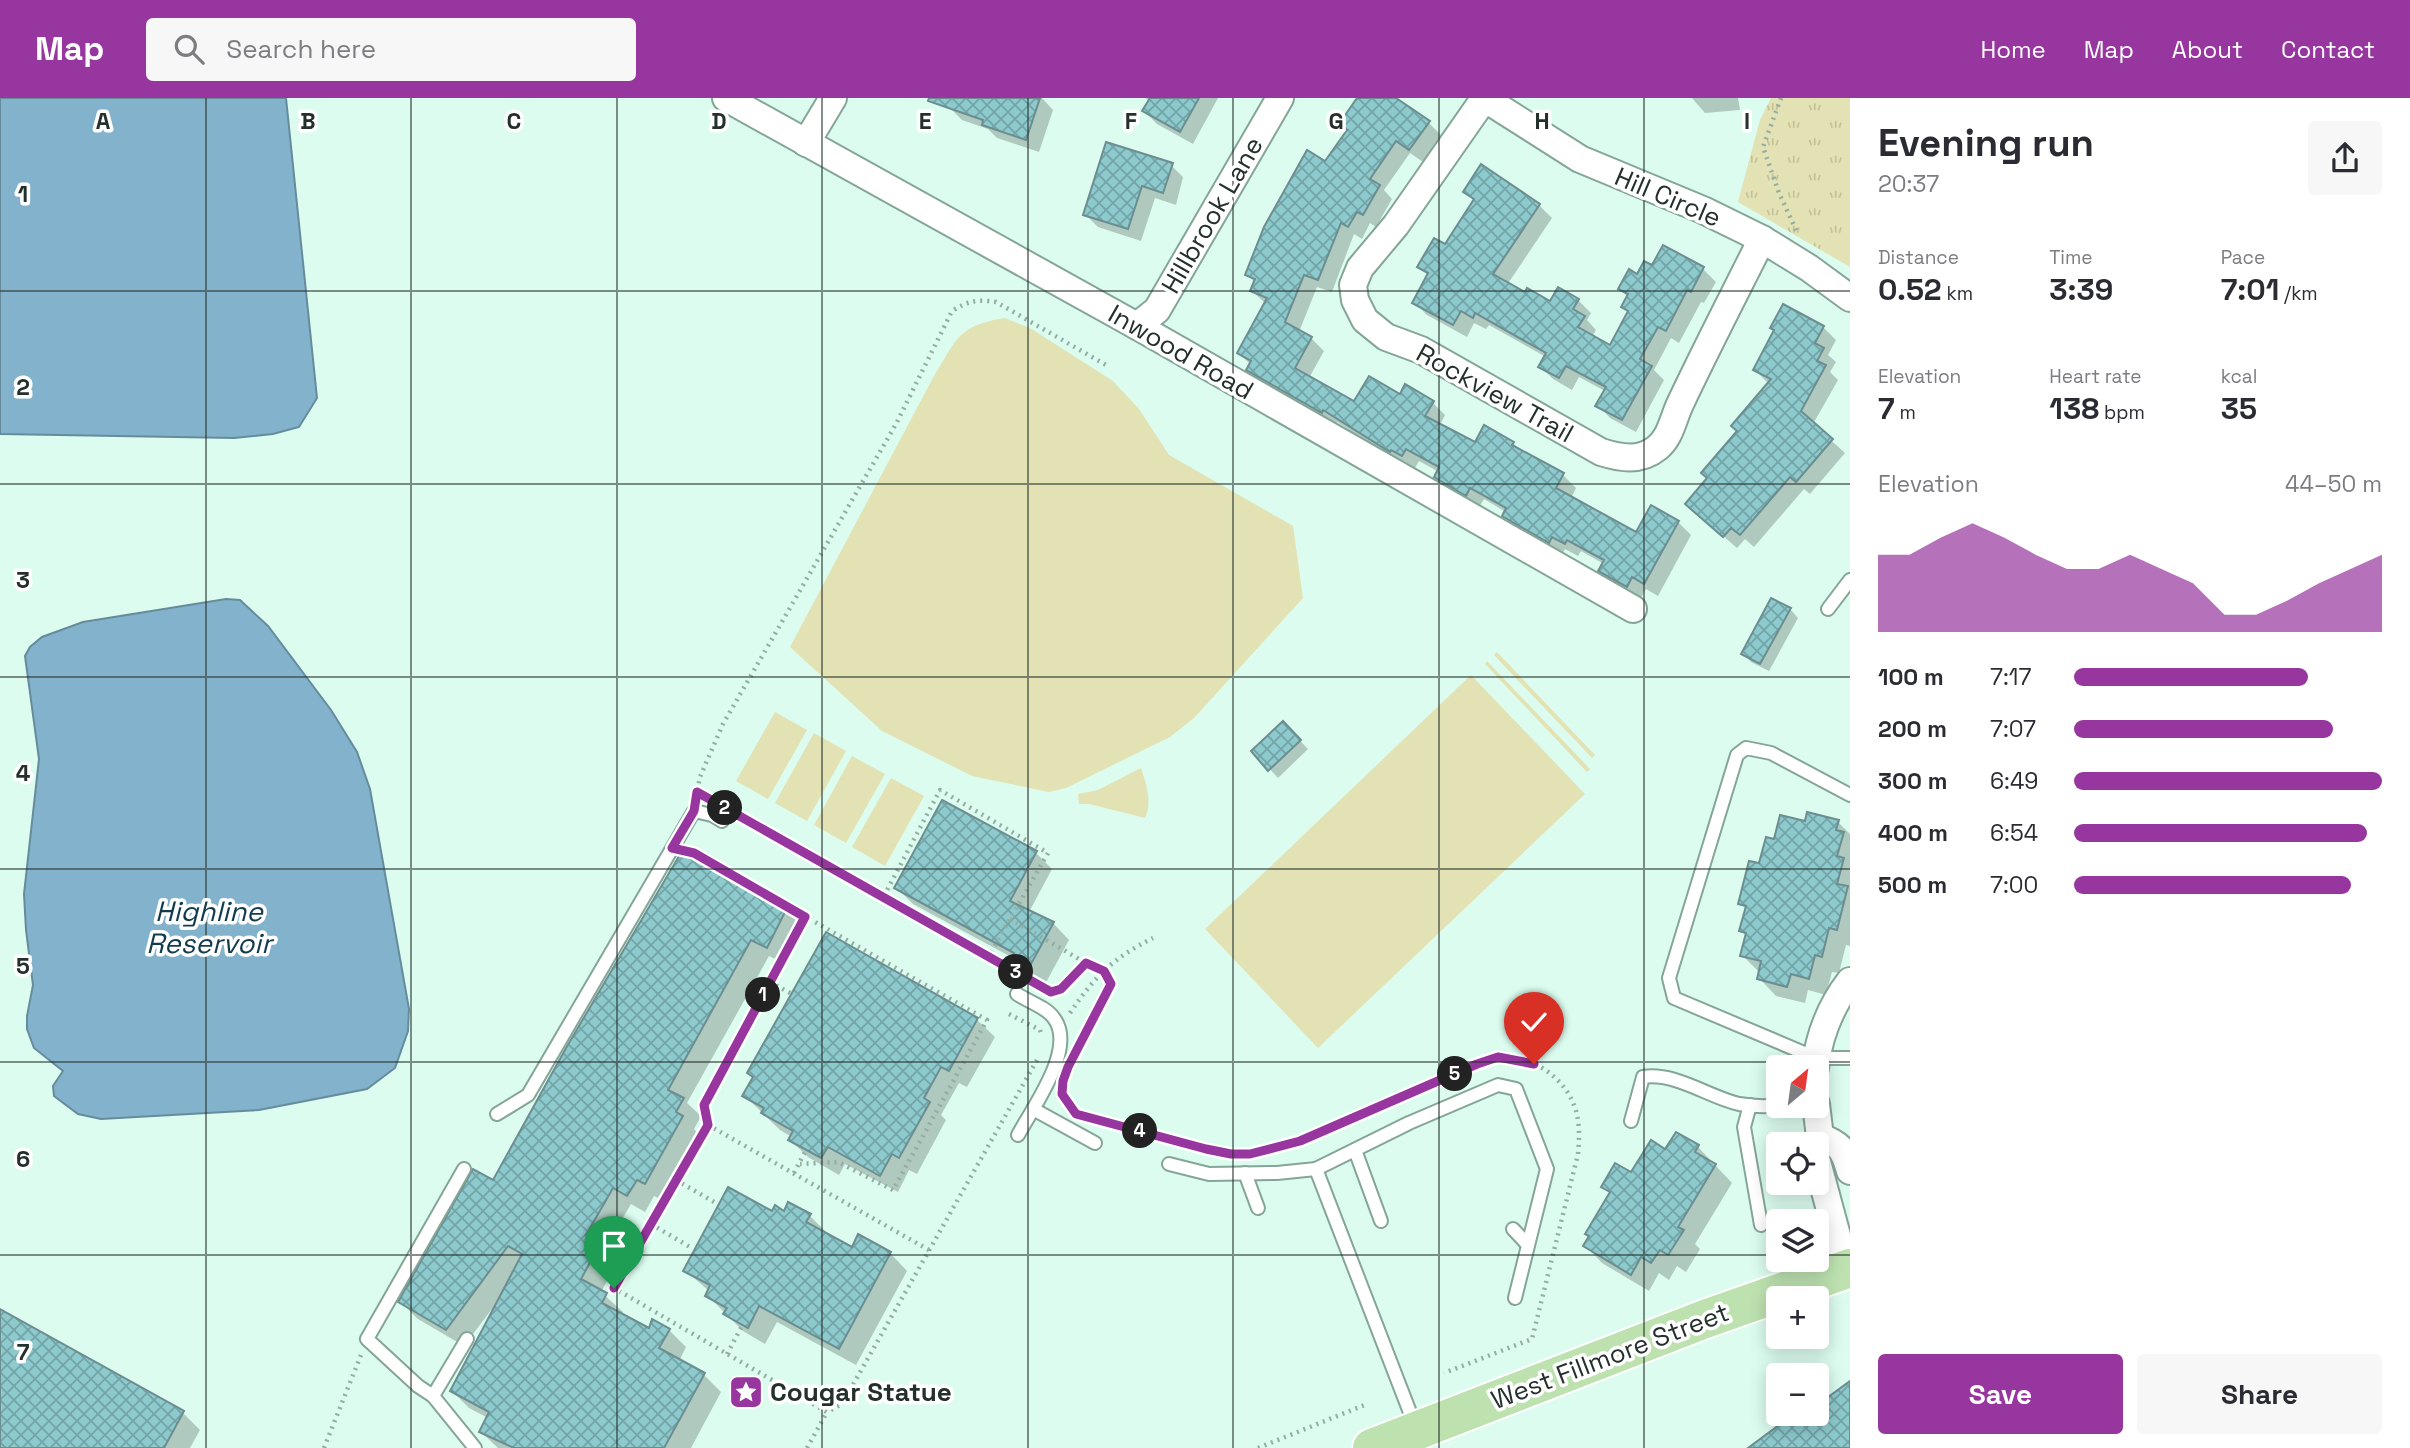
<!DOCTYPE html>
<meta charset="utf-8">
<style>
:root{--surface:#fff;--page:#f7f7f7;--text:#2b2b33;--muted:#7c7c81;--accent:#97369e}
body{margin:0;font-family:"Space Grotesk",sans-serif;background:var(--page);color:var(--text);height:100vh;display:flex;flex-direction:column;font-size:26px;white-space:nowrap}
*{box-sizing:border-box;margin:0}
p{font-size:23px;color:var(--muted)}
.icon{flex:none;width:38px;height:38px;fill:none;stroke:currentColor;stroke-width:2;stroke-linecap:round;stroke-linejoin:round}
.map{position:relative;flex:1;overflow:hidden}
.drawer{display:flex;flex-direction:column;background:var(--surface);width:560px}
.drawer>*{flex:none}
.needle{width:46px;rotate:29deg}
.buttons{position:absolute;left:1766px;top:957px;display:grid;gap:14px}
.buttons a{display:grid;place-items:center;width:63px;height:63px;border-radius:7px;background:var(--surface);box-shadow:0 4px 18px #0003;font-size:35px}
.pin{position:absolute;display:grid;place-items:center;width:60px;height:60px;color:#fff;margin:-72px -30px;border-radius:50% 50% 50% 0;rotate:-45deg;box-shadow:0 0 7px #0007}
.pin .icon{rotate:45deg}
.km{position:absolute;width:35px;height:35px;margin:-18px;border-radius:50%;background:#222;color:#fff;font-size:19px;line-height:35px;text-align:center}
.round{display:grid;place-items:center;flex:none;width:74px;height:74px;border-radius:7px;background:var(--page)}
.headline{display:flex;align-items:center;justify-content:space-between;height:119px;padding:0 28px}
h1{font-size:38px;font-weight:700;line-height:52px}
.metrics{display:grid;grid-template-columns:repeat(3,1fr);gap:10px;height:119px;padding:7px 28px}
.metrics div{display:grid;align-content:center}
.metrics b{font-size:30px;font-weight:700}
.metrics small{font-size:19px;font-weight:400}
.metrics p{font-size:19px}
.chart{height:196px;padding:14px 28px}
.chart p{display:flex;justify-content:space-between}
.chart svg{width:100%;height:126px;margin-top:7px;fill:var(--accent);opacity:.7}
.button{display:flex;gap:14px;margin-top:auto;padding:14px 28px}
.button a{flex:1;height:80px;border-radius:7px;background:var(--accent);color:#fff;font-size:28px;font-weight:700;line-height:80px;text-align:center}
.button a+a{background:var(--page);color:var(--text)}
ul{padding:0 28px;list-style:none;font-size:23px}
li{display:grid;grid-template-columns:112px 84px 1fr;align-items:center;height:52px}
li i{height:18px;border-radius:9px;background:var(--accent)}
header{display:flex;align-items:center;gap:42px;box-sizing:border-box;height:98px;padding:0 35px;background:var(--accent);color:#fff}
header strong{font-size:33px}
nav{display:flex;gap:38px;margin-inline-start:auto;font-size:24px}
.search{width:490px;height:63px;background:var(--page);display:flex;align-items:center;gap:18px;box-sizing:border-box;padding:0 24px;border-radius:7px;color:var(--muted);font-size:26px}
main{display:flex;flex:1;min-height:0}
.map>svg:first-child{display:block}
</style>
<header>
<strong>Map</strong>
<div class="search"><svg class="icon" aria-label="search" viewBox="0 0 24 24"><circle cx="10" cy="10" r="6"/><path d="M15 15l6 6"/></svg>Search here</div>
<nav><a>Home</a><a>Map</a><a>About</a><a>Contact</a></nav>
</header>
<main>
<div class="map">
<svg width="1850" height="1350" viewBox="0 0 1850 1350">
<defs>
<pattern id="grass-tufts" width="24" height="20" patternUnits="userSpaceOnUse" patternTransform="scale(1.75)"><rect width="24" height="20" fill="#e3e2b4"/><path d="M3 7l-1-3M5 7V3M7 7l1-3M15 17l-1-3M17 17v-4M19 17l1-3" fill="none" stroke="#c3c29b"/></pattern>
<pattern id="building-cross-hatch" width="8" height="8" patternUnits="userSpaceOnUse" patternTransform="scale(1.75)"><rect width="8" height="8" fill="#8dcace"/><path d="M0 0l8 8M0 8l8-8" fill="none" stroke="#73a4a7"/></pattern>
</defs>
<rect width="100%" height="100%" fill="#dbfcef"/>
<!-- grass -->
<path fill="url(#grass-tufts)" d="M1771,0H1850V169L1738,104L1760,22Z"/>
<!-- pitch -->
<g fill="#e3e2b4">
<path d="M1005,220L1030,230L1113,283L1139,311L1169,357L1293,428L1303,500L1194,620L1170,639L1066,690L1049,694L972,678L882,633L790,549L934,278C958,240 957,228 1005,220Z"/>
<path d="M1497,554L1595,657L1592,660L1494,557Z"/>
<path d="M1487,563L1590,671L1587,674L1485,566Z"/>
<path d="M1471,577L1585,696L1318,950L1205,831Z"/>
<path d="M775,614L807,632L768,701L736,683Z"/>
<path d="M814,635L846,653L807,723L775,705Z"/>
<path d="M852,658L885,676L846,745L814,727Z"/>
<path d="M1141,670C1146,686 1153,704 1145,720L1089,706H1079L1078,696L1098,692Z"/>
<path d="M891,680L924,698L885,768L852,749Z"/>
</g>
<!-- water -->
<g fill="#83b3cc" stroke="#668c9c" stroke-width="2">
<path d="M0,0H286L317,300L299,329L273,336L234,340L0,336Z"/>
<path d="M226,501L240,502L268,528L331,612L357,654L370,691L409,911L408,933L395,970L367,991L259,1012L101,1021L78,1016L54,998L53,988L63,973L34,950L27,931V918L33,887L26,832L24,796L39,661L25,558L30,549L42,539L83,524Z"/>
</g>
<!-- shadow -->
<g fill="#0003">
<path d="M950,0H1042L1053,12L1039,54L997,40L988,31L962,22L949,9Z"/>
<path d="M1145,0H1218L1193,46L1157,26L1144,13L1150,3Z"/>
<path d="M1360,0H1393L1428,24L1441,37L1423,64L1410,55L1384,92L1392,101L1376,129L1370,125L1362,141L1354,136L1332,194L1317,189L1299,234L1311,240L1324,253L1309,280L1355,305L1401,298L1432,304L1445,317L1440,327L1475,347L1513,345L1523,355L1563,377L1576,390L1571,400L1637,436L1652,409L1678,424L1691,437L1658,498L1646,491L1640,501L1613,485L1600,472L1604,466L1581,453L1578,458L1565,451L1562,456L1517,431L1504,418L1506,414L1484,401L1479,409L1449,392L1436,379L1439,374L1419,363L1415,370L1404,363L1403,366L1337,324L1335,327L1261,285L1248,272L1251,267L1239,255L1266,206L1252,193L1255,185L1247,176L1348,33Z"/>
<path d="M1692,0H1738L1740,12L1705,15Z"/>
<path d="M1170,66L1183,79L1176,107L1155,100L1141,143L1098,129L1085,116Z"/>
<path d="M1482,68L1539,107L1552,120L1507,187L1551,206L1578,202L1591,215L1587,222L1596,232L1592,239L1611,249L1629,215L1623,208L1628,199L1620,191L1638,178L1653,169L1703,171L1716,184L1704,205L1701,204L1679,245L1671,240L1654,272L1664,282L1636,334L1610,320L1598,307L1605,293L1579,279L1572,292L1553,281L1540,268L1546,259L1489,227L1486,231L1474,225L1467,239L1427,217L1414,204L1429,178L1419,169L1445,148L1475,104L1465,94Z"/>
<path d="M1823,229L1836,242L1828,257L1836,264L1830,274L1838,282L1813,326L1845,355L1810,396L1804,391L1754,449L1745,441L1737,450L1700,418L1709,381L1769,286L1755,272Z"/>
<path d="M1790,511L1798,520L1769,573L1751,564L1743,555Z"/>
<path d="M1283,625L1308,651L1278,680L1253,653Z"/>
<path d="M1838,724L1850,736V848L1846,847L1839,875L1832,874L1826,897L1808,892L1805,905L1776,898L1759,880L1760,875L1742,857L1747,838L1741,833L1747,812L1740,805L1775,744L1807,725Z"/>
<path d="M1036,755L1052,771L1029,814L1053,825L1069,842L1043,890L1027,881L1010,864L1013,860L913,806L896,789Z"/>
<path d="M786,812L803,829L785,866L769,858L687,1005L701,1018L694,1031L699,1037L662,1102L654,1098L645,1114L631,1106L604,1152L617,1165L601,1194L623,1214L621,1217L650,1232H669L686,1249L679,1263L704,1277L721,1294L691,1350H498L481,1334L488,1320L469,1310L452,1293L496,1208L495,1207L464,1248L418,1221L400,1204L494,1085L567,951Z"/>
<path d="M827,837L977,922L995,939L967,989L959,985L941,1017L946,1022L917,1076L909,1072L898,1094L845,1066L839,1077L808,1059L790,1042L792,1039L780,1032L745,998Z"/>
<path d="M1698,1049L1732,1085L1695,1146L1700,1151L1686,1174L1677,1168L1669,1182L1659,1175L1649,1193L1602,1165L1585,1147L1611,1096L1603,1088Z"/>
<path d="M772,1115L810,1118L827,1135L826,1137L852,1151L890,1155L907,1173L856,1267L777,1224L765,1246L743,1233L707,1197L709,1193L685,1172Z"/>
<path d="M0,1213L183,1315L200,1332L190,1350H0Z"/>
</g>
<!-- building -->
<g fill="url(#building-cross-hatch)" stroke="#6c8e90" stroke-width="2">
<path d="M929,0H1040L1026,42L982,27L983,22L928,3Z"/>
<path d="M1150,0H1199L1180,34L1142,13Z"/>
<path d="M1357,0H1396L1430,23L1409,52L1396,43L1370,81L1380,87L1363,117L1357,114L1348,129L1341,125L1318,182L1304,177L1285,224L1312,239L1295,270L1354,303L1369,278L1400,296L1405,286L1434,303L1425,318L1475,344L1484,327L1514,344L1512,347L1564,375L1556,390L1636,434L1651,407L1679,423L1644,486L1632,479L1627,489L1598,473L1604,462L1567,442L1565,446L1552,439L1549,445L1502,418L1506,410L1470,390L1466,398L1434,379L1439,369L1406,351L1402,358L1391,352L1390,354L1323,312L1322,315L1246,272L1251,263L1237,255L1267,200L1250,193L1255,181L1245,177L1264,129L1307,52L1325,63L1347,32L1339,26Z"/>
<path d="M1106,44L1173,65L1163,95L1142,88L1128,131L1083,117Z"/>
<path d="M1481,66L1540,106L1493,176L1525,194L1527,190L1550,203L1558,189L1579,201L1573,211L1585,218L1578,229L1610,247L1628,213L1621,209L1628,196L1618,191L1629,171L1637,176L1644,163L1652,167L1663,147L1704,169L1691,194L1687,192L1666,233L1658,229L1640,261L1652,268L1622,322L1595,308L1606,289L1566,268L1559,280L1538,269L1546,255L1475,215L1473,220L1461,213L1453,227L1412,205L1428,175L1417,169L1434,140L1445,146L1474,101L1463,94Z"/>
<path d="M1783,206L1824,228L1815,245L1824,250L1817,263L1826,267L1801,313L1833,341L1796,384L1790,379L1740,437L1731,430L1723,439L1685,406L1707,380L1701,375L1737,333L1731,328L1771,281L1753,272L1774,232L1770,230Z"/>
<path d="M1771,500L1791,510L1760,566L1741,556Z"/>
<path d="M1283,623L1301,642L1268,673L1251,653Z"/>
<path d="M942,702L1037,753L1010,803L1054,824L1026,875L1008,865L1014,855L894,790Z"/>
<path d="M1807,714L1839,722L1836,732L1844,734L1837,758L1844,760L1837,786L1848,788L1837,832L1829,830L1822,859L1815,857L1809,881L1791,876L1787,889L1757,881L1761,863L1740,858L1746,835L1739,833L1746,808L1738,806L1749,763L1759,765L1766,739L1774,741L1780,717L1805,723Z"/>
<path d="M682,753L787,810L767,850L751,842L668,992L684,1000L676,1014L683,1018L645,1086L637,1082L627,1098L613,1090L586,1137L600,1146L581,1181L607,1195L602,1205L649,1230L652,1221L670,1231L659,1250L705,1275L664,1350H514L479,1334L489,1314L450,1293L522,1156L508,1148L446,1232L398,1204L473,1071L493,1082L566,950Z"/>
<path d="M826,834L978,920L949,973L941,969L924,1000L930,1004L899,1060L892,1056L880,1078L828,1049L821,1060L788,1042L793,1033L761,1015L764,1010L742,998L753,979L747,975Z"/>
<path d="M1676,1034L1699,1047L1695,1054L1716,1066L1678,1129L1684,1132L1668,1157L1660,1152L1651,1165L1641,1159L1631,1177L1583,1148L1589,1138L1585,1136L1610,1094L1601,1089L1615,1065L1631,1074L1651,1042L1665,1051Z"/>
<path d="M728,1089L772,1113L775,1107L784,1113L788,1104L811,1116L806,1124L852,1149L858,1136L891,1154L839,1251L759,1208L748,1230L723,1216L727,1210L705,1198L710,1187L683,1173Z"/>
<path d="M0,1211L184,1313L164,1350H0Z"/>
<path d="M1850,1283V1350H1748L1794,1316H1816V1308Z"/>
</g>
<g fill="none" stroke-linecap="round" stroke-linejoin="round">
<!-- service casing -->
<g stroke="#85a598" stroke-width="16">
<g id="service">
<path d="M1828,511L1850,482"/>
<path d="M1850,697L1771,655L1746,650L1737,657L1669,880L1674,900L1816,960H1850"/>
<path d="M1017,896C1027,903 1046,909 1053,919C1078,949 1033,1009 1018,1037"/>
<path d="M1750,1007L1744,1029L1761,1127"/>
<path d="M1033,1011L1095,1045"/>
<path d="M497,1016L528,997L694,713L712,717L722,723"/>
<path d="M1631,1023L1643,979C1676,974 1708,999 1739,1006C1751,1008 1766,1009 1778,1007"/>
<path d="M1355,1052L1381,1123"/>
<path d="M1169,1066L1209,1076L1277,1075L1316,1071L1416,1330"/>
<path d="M464,1071L367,1241L418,1288L433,1298L475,1350"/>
<path d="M1316,1071L1409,1025L1498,987L1516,991L1547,1071L1515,1200"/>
<path d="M1245,1075L1258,1110"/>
<path d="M1513,1131L1528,1147"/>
<path d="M433,1298L467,1241"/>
</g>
</g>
<!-- minor casing -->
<g stroke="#85a598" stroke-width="30">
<g id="minor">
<path d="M726,0L1137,228L1633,511"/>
<path d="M1484,0L1580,61L1703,112L1762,141L1809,170L1850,200"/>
<path d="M1484,1L1396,127L1360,170L1353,187L1355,202L1365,222L1386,239L1421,252L1601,354C1620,360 1640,364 1657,350C1671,339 1673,320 1681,304C1707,249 1735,195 1762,141"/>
<path d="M806,45L833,0"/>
<path d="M1137,228L1157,212L1280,0"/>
<path d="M1815,970C1819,937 1830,909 1850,883"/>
<path d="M1816,1006L1820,1039L1816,1048"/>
<path d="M1820,1039C1841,1046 1844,1052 1850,1073"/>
<path d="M1816,1060L1846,1171"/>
</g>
</g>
<!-- primary casing -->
<g stroke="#fff" stroke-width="42">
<path id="primary" d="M1372,1350L1705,1221L1850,1170"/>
</g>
<!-- path -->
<g stroke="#94ada3" stroke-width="4.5" stroke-dasharray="2 5" stroke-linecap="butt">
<path d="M1781,0L1763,49L1779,95L1798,136"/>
<path d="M696,699L700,679L723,626L896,326L952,213C968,203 977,201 996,204L1106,267"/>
<path d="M736,716L1027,880"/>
<path d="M687,753L694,755L987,922L893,1092L838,1064L800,1066"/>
<path d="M884,798L940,692L1048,755L989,858"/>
<path d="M1010,821L1086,865L1104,873L1111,886L1077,950"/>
<path d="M770,884L792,896"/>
<path d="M1050,893L1061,891L1086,865"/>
<path d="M1070,915C1095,878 1113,860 1153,840"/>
<path d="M1009,916L1040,932L1041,935"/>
<path d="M1062,994L1074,1013"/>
<path d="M1084,1018L1206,1051L1231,1056H1250L1300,1043L1477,966C1484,964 1492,960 1498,959C1534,956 1570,983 1577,1017C1580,1030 1579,1043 1578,1056L1532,1241L1444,1275"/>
<path d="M708,1027L703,1007L805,819"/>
<path d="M794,1075L805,1054"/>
<path d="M676,1082L714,1104"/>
<path d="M651,1126L690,1149"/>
<path d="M929,1152L708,1027L614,1190L827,1314L842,1306L1037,962"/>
<path d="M727,1256L742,1228"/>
<path d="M324,1350L361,1257"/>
<path d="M807,1350L827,1314"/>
<path d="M1258,1350L1367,1306"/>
</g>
<!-- service -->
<use href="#service" stroke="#fff" stroke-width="12"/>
<!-- minor -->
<use href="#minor" stroke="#fff" stroke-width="26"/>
<!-- primary -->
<use href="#primary" stroke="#bde2b0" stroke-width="38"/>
</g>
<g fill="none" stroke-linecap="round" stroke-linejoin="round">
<!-- route casing -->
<g stroke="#fff" stroke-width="14">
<path id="route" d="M614,1190L708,1027L704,1007L805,819L694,755L672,750L694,713L697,694L1051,894L1061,891L1086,865L1104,873L1111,886L1068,969L1063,983L1062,996L1076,1016L1206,1051L1231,1056H1250L1300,1043L1477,966L1498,959L1534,966"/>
</g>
<!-- route -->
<use href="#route" stroke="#97369e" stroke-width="9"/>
</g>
<!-- grid -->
<path fill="none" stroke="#24302b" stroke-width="2" stroke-opacity="0.55" d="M206,0V1350M411,0V1350M617,0V1350M822,0V1350M1028,0V1350M1233,0V1350M1439,0V1350M1644,0V1350M0,193H1850M0,386H1850M0,579H1850M0,771H1850M0,964H1850M0,1157H1778M1816,1157H1850"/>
<!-- icons -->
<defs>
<g id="sight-square" transform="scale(1.75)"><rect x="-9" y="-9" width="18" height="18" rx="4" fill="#97369e" stroke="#fff"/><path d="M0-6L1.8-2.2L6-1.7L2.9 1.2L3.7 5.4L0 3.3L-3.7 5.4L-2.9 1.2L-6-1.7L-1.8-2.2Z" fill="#fff"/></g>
</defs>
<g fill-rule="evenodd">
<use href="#sight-square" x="746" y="1294"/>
</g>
<g text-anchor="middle" stroke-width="7" stroke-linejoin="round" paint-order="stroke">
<!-- street labels -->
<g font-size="26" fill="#24302b" stroke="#fff">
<text transform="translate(1668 99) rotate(23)" y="9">Hill Circle</text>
<text transform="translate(1212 117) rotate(-60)" y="9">Hillbrook Lane</text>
<text transform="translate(1181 254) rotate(30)" y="9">Inwood Road</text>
<text transform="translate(1495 295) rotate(29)" y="9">Rockview Trail</text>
<text transform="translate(1610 1258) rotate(-21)" y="9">West Fillmore Street</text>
</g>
<!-- poi labels -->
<g font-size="26" font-weight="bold" fill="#24302b" stroke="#fff" text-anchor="start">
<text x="770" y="1303">Cougar Statue</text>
</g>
<!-- water labels -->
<g font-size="28" font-style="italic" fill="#123b4e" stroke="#fff">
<text x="209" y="823">Highline<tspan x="209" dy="32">Reservoir</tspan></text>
</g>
</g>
<g font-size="23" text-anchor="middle" font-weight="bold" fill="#24302b" stroke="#fff" stroke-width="7" stroke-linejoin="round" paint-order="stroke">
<text x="103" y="31">A</text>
<text x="308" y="31">B</text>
<text x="514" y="31">C</text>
<text x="719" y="31">D</text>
<text x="925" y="31">E</text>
<text x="1131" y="31">F</text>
<text x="1336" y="31">G</text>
<text x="1542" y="31">H</text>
<text x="1747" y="31">I</text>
<text x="23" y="104">1</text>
<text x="23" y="297">2</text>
<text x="23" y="490">3</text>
<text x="23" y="683">4</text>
<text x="23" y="876">5</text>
<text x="23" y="1069">6</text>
<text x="23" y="1262">7</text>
</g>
</svg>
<div class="buttons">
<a><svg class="needle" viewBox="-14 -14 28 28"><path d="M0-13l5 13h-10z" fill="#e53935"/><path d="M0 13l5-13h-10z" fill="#7c7c81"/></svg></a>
<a><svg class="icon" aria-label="locate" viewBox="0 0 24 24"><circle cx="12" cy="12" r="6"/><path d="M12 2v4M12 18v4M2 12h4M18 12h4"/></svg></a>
<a><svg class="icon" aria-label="layers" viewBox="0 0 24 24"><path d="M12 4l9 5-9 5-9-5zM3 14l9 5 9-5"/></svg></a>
<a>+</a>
<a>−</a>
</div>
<div class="pin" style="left:614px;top:1190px;background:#1e9e55"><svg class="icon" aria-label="arrive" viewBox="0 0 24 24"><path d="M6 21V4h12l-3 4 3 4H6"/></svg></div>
<div class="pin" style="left:1534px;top:966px;background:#d93025"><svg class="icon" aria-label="check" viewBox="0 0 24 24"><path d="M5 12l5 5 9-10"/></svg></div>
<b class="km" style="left:763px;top:897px">1</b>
<b class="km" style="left:725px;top:710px">2</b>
<b class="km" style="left:1016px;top:874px">3</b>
<b class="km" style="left:1140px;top:1033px">4</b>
<b class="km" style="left:1455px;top:976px">5</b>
</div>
<section class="drawer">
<div class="headline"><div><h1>Evening run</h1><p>20:37</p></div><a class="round"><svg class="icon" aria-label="share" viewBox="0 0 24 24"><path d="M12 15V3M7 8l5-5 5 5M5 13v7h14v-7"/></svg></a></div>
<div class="metrics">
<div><p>Distance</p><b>0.52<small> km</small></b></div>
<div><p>Time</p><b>3:39</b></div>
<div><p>Pace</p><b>7:01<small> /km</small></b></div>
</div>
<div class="metrics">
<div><p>Elevation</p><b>7<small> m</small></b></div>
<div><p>Heart rate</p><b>138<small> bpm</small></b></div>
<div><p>kcal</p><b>35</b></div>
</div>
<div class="chart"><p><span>Elevation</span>44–50 m</p>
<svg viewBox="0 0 160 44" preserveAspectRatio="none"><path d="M0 44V17L10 17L20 11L30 6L40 11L50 17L60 22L70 22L80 17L90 22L100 27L110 38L120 38L130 33L140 27L150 22L160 17V44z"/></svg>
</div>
<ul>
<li><b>100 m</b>7:17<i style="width:76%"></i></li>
<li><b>200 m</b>7:07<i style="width:84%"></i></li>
<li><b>300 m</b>6:49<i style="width:100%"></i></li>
<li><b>400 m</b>6:54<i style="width:95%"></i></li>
<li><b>500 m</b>7:00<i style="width:90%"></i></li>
</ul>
<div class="button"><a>Save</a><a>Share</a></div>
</section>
</main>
